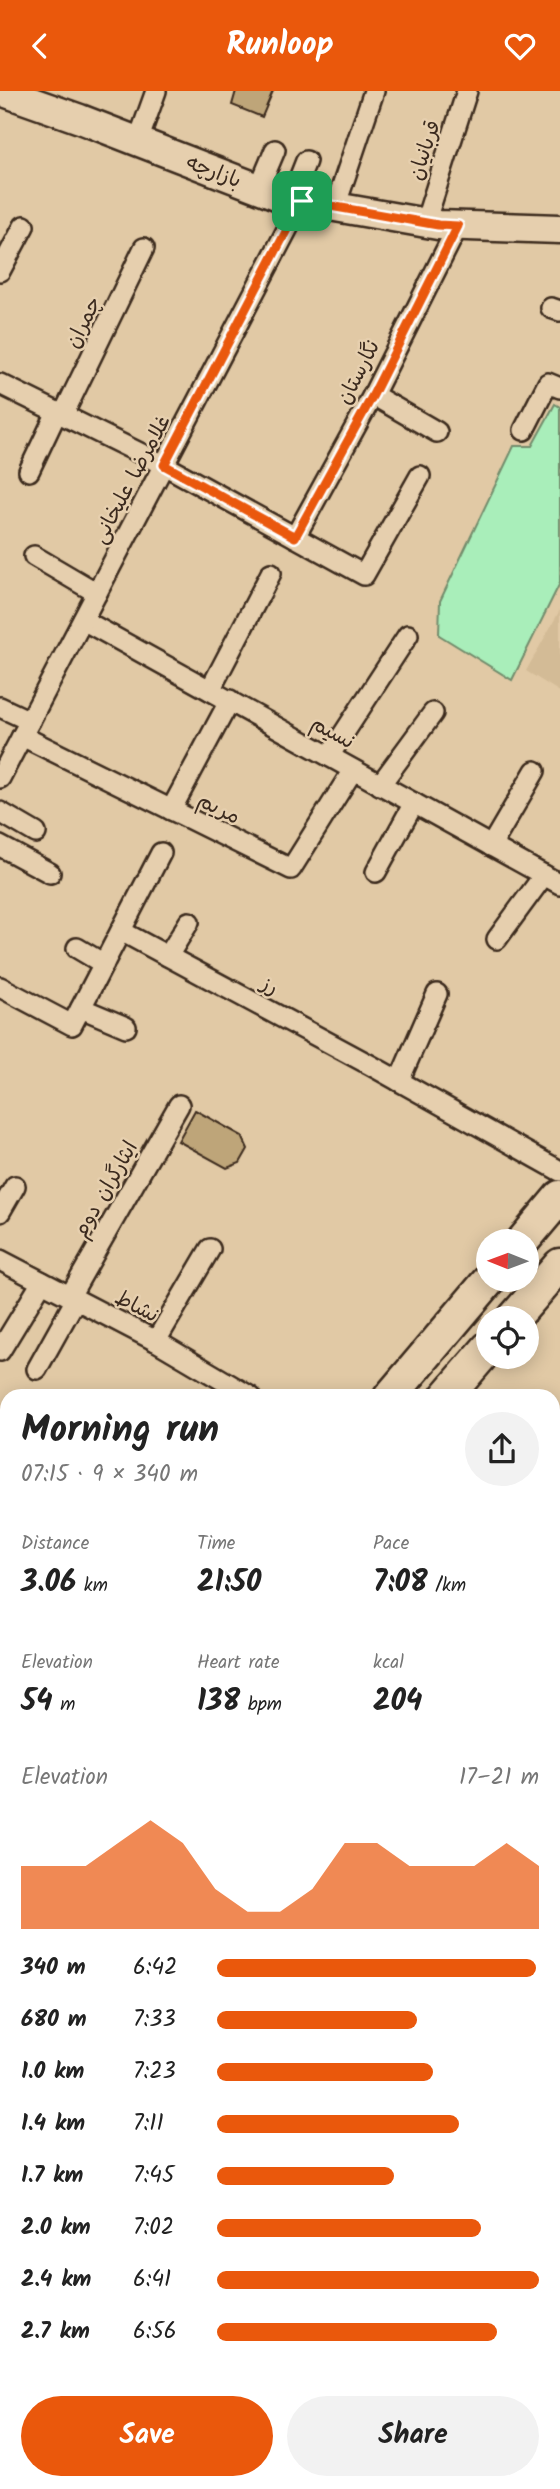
<!DOCTYPE html>
<meta charset="utf-8">
<style>
:root{--surface:#fff;--page:#f2f2f2;--text:#222;--muted:#767676;--accent:#ea580c}
body{margin:0;font-family:Kalam,"Playpen Sans Arabic",sans-serif;background:var(--page);color:var(--text);height:100vh;display:flex;flex-direction:column;font-size:26px;white-space:nowrap}
*{box-sizing:border-box;margin:0}
p{font-size:23px;color:var(--muted)}
.icon{flex:none;width:38px;height:38px;fill:none;stroke:currentColor;stroke-width:2;stroke-linecap:round;stroke-linejoin:round}
.map{position:relative;flex:1;overflow:hidden}
.drawer{position:absolute;left:0px;top:1298px;width:560px;height:1101px;display:flex;flex-direction:column;background:var(--surface);border-radius:21px 21px 0 0;box-shadow:0 4px 18px #0003}
.drawer>*{flex:none}
.needle{width:46px;rotate:271deg}
.fabs{position:absolute;left:476px;top:1138px;display:grid;gap:14px}
.fabs a{display:grid;place-items:center;width:63px;height:63px;border-radius:50%;background:var(--surface);box-shadow:0 4px 18px #0003;font-size:35px}
.pin{position:absolute;display:grid;place-items:center;width:60px;height:60px;color:#fff;margin:-30px;border-radius:14px;box-shadow:0 4px 10px #0006}
.round{display:grid;place-items:center;flex:none;width:74px;height:74px;border-radius:37px;background:var(--page)}
.head{display:flex;align-items:center;justify-content:space-between;height:119px;padding:0 21px}
h1{font-size:38px;font-weight:600;line-height:52px}
.metrics{display:grid;grid-template-columns:repeat(3,1fr);gap:10px;height:119px;padding:7px 21px}
.metrics div{display:grid;align-content:center}
.metrics b{font-size:30px;font-weight:600}
.metrics small{font-size:19px;font-weight:400}
.metrics p{font-size:19px}
.chart{height:196px;padding:14px 21px}
.chart p{display:flex;justify-content:space-between}
.chart svg{width:100%;height:126px;margin-top:7px;fill:var(--accent);opacity:.7}
.action{display:flex;gap:14px;margin-top:auto;padding:14px 21px}
.action a{flex:1;height:80px;border-radius:42px;background:var(--accent);color:#fff;font-size:28px;font-weight:600;line-height:80px;text-align:center}
.action a+a{background:var(--page);color:var(--text)}
ul{padding:0 21px;list-style:none;font-size:23px}
li{display:grid;grid-template-columns:112px 84px 1fr;align-items:center;height:52px}
li i{height:18px;border-radius:9px;background:var(--accent)}
header{display:flex;justify-content:space-between;align-items:center;height:91px;padding:0 21px;background:var(--accent);color:#fff;font-size:32px;font-weight:600}
.map>svg:first-child{display:block}
</style>
<header><svg class="icon" aria-label="back" viewBox="0 0 24 24"><path d="M15 5l-7 7 7 7"/></svg>Runloop<svg class="icon" aria-label="heart" viewBox="0 0 24 24"><path d="M12 20l-8-8c-3-5 5-10 8-4 3-6 11-1 8 4z"/></svg></header>
<div class="map">
<svg width="560" height="2398" viewBox="0 0 560 2398">
<rect width="100%" height="100%" fill="#e1c9a5"/>
<filter id="ink" filterUnits="userSpaceOnUse"><feTurbulence type="fractalNoise" baseFrequency=".0143" numOctaves="2"/><feDisplacementMap in="SourceGraphic" scale="14" xChannelSelector="R" yChannelSelector="G"/><feConvolveMatrix kernelMatrix="1 2 1 2 8 2 1 2 1" color-interpolation-filters="sRGB"/></filter>
<g filter="url(#ink)">
<!-- built -->
<path fill="#d3bb96" d="M560,519V601L526,580Z"/>
<!-- green -->
<g fill="#a9eeba" stroke="#728c6c" stroke-width="2">
<path d="M555,313L560,316V492L512,589L439,544L440,510L514,355H532Z"/>
<path d="M7,1893V2392H553V1936L560,1939V2398H0V1902Z"/>
</g>
<!-- building -->
<g fill="#bea579" stroke="#3b2a1e" stroke-width="2">
<path d="M236,0H273L262,26L232,14Z"/>
<path d="M195,1019L242,1045L248,1058L240,1072L227,1077L178,1050Z"/>
</g>
<g fill="none" stroke-linecap="round" stroke-linejoin="round">
<!-- street casing -->
<g stroke="#3b2a1e" stroke-width="24">
<g id="street">
<path d="M138,50L156,0"/>
<path d="M259,97L275,59"/>
<path d="M291,108L306,70"/>
<path d="M335,116L374,0"/>
<path d="M425,132L467,0"/>
<path d="M0,180L24,135"/>
<path d="M551,217L560,220"/>
<path d="M0,293L164,374L364,484L420,385"/>
<path d="M373,304L437,341"/>
<path d="M63,324L144,157"/>
<path d="M524,339L548,292L560,297"/>
<path d="M29,380L57,321"/>
<path d="M295,446L373,304L458,135"/>
<path d="M34,465L97,502"/>
<path d="M83,529L560,793"/>
<path d="M210,599L271,482"/>
<path d="M0,616L30,630"/>
<path d="M22,645L291,778L353,679"/>
<path d="M329,665L408,544"/>
<path d="M0,687L302,110"/>
<path d="M380,694L433,622"/>
<path d="M171,719L230,609"/>
<path d="M0,721L36,742"/>
<path d="M0,755L50,782"/>
<path d="M491,755L535,680"/>
<path d="M376,781L414,712"/>
<path d="M121,840L372,975L560,1080"/>
<path d="M497,848L544,784"/>
<path d="M77,857L104,873"/>
<path d="M168,865L189,831"/>
<path d="M0,896L72,934L161,762"/>
<path d="M81,917L126,936"/>
<path d="M399,990L437,903"/>
<path d="M0,1121L15,1095"/>
<path d="M0,1169L156,1250L251,1306"/>
<path d="M70,1205L179,1014"/>
<path d="M156,1250L210,1158"/>
<path d="M0,1260L42,1191"/>
<path d="M37,1278L76,1208"/>
</g>
</g>
<!-- secondary casing -->
<g stroke="#3b2a1e" stroke-width="33">
<g id="secondary">
<path d="M1,0L80,28L284,107L438,134L560,138"/>
<path d="M0,1364L7,1381"/>
<path d="M0,1430L7,1447"/>
</g>
</g>
<!-- primary casing -->
<g stroke="#3b2a1e" stroke-width="37">
<g id="primary">
<path d="M523,1150L560,1106"/>
<path d="M514,1227L560,1174"/>
<path d="M390,1306L490,1188"/>
<path d="M446,1306L488,1257"/>
<path d="M0,1789L7,1780"/>
<path d="M0,1862L7,1853"/>
</g>
</g>
<!-- path -->
<g stroke="#3b2a1e" stroke-width="3.5" stroke-dasharray="7 5" stroke-linecap="butt">
<path d="M553,2000L560,2002"/>
<path d="M0,2096L6,2082"/>
<path d="M0,2118L7,2124"/>
<path d="M553,2153L560,2149"/>
<path d="M0,2203L7,2200"/>
<path d="M0,2290L7,2302"/>
<path d="M553,2294L560,2291"/>
<path d="M0,2384L7,2387"/>
<path d="M16,2392L22,2398"/>
<path d="M137,2392L146,2398"/>
<path d="M385,2392L386,2398"/>
<path d="M243,2398L249,2392"/>
<path d="M438,2398L439,2392"/>
<path d="M556,2398L560,2395"/>
</g>
<!-- street -->
<use href="#street" stroke="#e6cfae" stroke-width="19"/>
<!-- secondary -->
<use href="#secondary" stroke="#e6cfae" stroke-width="28"/>
<!-- primary -->
<use href="#primary" stroke="#e6cfae" stroke-width="32"/>
</g>
</g>
<g fill="none" stroke-linecap="round" stroke-linejoin="round" filter="url(#ink)">
<!-- route casing -->
<g stroke="#fff" stroke-width="14">
<path id="route" d="M302,110L438,134L458,135L373,304L295,446L164,374Z"/>
</g>
<!-- route -->
<use href="#route" stroke="#ea580c" stroke-width="9"/>
</g>
<g text-anchor="middle" stroke-width="5" stroke-linejoin="round" paint-order="stroke">
<!-- street labels -->
<g font-size="21" fill="#3b2a1e" stroke="#e6cfae">
<text transform="translate(424 59) rotate(-72)" y="7">قربانیان</text>
<text transform="translate(214 80) rotate(21)" y="7">بازارچه</text>
<text transform="translate(83 231) rotate(-64)" y="7">چمران</text>
<text transform="translate(358 281) rotate(-63)" y="7">نگارستان</text>
<text transform="translate(131 388) rotate(-62)" y="7">غلامرضا علیخانی</text>
<text transform="translate(333 641) rotate(29)" y="7">نسیم</text>
<text transform="translate(219 717) rotate(26)" y="7">مریم</text>
<text transform="translate(270 894) rotate(28)" y="7">رز</text>
<text transform="translate(105 1098) rotate(-60)" y="7">ایثارگران دوم</text>
<text transform="translate(137 1215) rotate(27)" y="7">نشاط</text>
</g>
</g>
</svg>
<div class="fabs">
<a><svg class="needle" viewBox="-14 -14 28 28"><path d="M0-13l5 13h-10z" fill="#e53935"/><path d="M0 13l5-13h-10z" fill="#767676"/></svg></a>
<a><svg class="icon" aria-label="locate" viewBox="0 0 24 24"><circle cx="12" cy="12" r="6"/><path d="M12 2v4M12 18v4M2 12h4M18 12h4"/></svg></a>
</div>
<div class="pin" style="left:302px;top:110px;background:#1e9e55"><svg class="icon" aria-label="arrive" viewBox="0 0 24 24"><path d="M6 21V4h12l-3 4 3 4H6"/></svg></div>
<section class="drawer">
<div class="head"><div><h1>Morning run</h1><p>07:15 · 9 × 340 m</p></div><a class="round"><svg class="icon" aria-label="share" viewBox="0 0 24 24"><path d="M12 15V3M7 8l5-5 5 5M5 13v7h14v-7"/></svg></a></div>
<div class="metrics">
<div><p>Distance</p><b>3.06<small> km</small></b></div>
<div><p>Time</p><b>21:50</b></div>
<div><p>Pace</p><b>7:08<small> /km</small></b></div>
</div>
<div class="metrics">
<div><p>Elevation</p><b>54<small> m</small></b></div>
<div><p>Heart rate</p><b>138<small> bpm</small></b></div>
<div><p>kcal</p><b>204</b></div>
</div>
<div class="chart"><p><span>Elevation</span>17–21 m</p>
<svg viewBox="0 0 160 44" preserveAspectRatio="none"><path d="M0 44V22L10 22L20 22L30 14L40 6L50 14L60 30L70 38L80 38L90 30L100 14L110 14L120 22L130 22L140 22L150 14L160 22V44z"/></svg>
</div>
<ul>
<li><b>340 m</b>6:42<i style="width:99%"></i></li>
<li><b>680 m</b>7:33<i style="width:62%"></i></li>
<li><b>1.0 km</b>7:23<i style="width:67%"></i></li>
<li><b>1.4 km</b>7:11<i style="width:75%"></i></li>
<li><b>1.7 km</b>7:45<i style="width:55%"></i></li>
<li><b>2.0 km</b>7:02<i style="width:82%"></i></li>
<li><b>2.4 km</b>6:41<i style="width:100%"></i></li>
<li><b>2.7 km</b>6:56<i style="width:87%"></i></li>
</ul>
<div class="action"><a>Save</a><a>Share</a></div>
</section>
</div>
